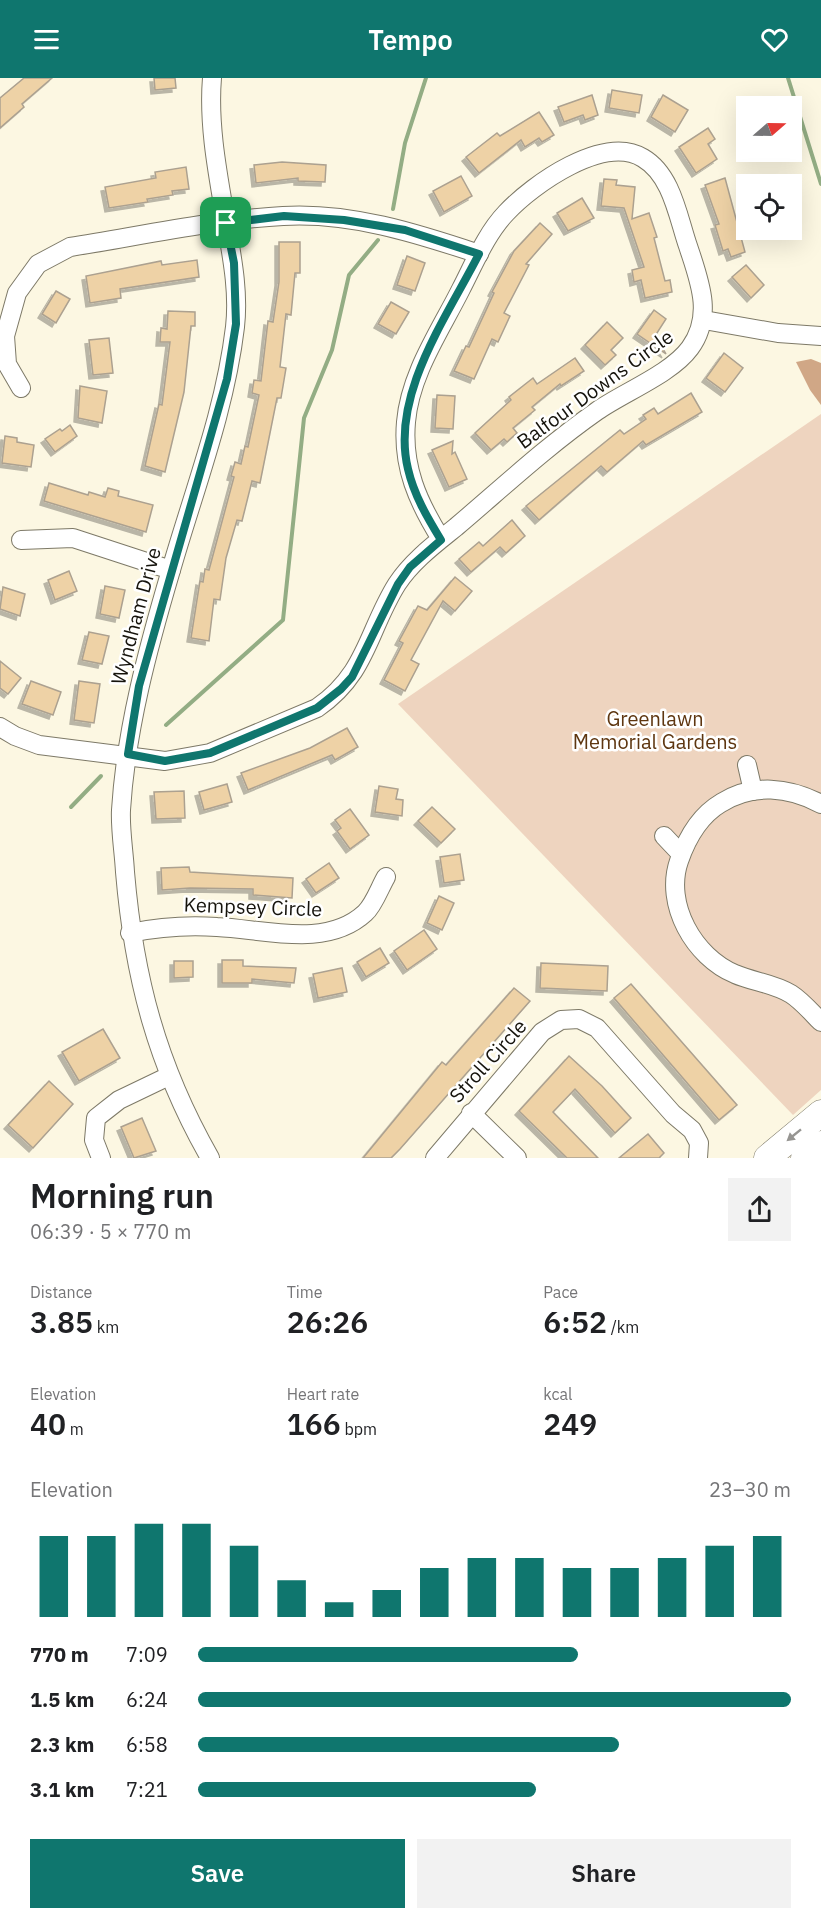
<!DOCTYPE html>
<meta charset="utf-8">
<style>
:root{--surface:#fff;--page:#f2f2f2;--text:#202124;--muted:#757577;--accent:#0f766e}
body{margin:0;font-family:"IBM Plex Sans",sans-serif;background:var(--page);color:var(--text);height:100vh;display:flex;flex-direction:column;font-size:22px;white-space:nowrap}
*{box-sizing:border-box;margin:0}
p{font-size:20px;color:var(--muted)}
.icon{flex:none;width:33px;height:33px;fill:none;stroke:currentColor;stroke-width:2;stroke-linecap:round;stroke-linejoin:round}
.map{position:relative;height:1080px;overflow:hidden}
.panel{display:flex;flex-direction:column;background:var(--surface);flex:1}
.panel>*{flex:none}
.needle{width:39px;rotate:70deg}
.buttons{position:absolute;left:736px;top:18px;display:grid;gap:12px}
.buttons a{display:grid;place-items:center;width:66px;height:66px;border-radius:0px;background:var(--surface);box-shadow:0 6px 24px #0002;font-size:30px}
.pin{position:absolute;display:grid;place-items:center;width:51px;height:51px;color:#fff;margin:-26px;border-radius:12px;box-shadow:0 3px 9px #0006}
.round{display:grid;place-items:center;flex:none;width:63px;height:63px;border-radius:0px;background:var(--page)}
.summary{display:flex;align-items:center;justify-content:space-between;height:102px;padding:0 30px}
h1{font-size:33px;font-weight:600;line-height:45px}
.figures{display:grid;grid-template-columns:repeat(3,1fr);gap:9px;height:102px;padding:6px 30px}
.figures div{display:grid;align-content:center}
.figures b{font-size:30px;font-weight:600}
.figures small{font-size:16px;font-weight:400}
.figures p{font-size:16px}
.chart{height:168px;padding:12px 30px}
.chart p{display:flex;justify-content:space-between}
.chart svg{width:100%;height:108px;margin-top:6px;stroke:var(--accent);stroke-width:6}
.primary-button{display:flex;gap:12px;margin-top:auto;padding:12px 30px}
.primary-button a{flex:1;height:69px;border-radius:0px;background:var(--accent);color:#fff;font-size:24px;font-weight:600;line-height:69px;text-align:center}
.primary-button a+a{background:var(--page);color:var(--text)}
ul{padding:0 30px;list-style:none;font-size:20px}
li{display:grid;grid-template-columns:96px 72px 1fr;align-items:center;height:45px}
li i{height:15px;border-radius:8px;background:var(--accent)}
header{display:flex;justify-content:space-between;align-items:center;height:78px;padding:0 30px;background:var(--accent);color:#fff;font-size:27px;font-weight:600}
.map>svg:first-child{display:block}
</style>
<header><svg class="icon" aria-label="menu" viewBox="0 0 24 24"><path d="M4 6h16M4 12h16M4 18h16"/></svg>Tempo<svg class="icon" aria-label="heart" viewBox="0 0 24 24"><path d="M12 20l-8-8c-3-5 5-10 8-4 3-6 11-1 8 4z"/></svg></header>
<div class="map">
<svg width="821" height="1080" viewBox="0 0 821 1080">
<defs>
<filter id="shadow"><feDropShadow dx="-4" dy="4" stdDeviation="0" flood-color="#0004"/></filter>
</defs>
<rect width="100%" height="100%" fill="#fcf7e2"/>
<!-- green -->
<path fill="#eed4bf" d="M821,336V1012L793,1037L398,626Z"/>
<!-- forest -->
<path fill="#d0a786" d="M811,281L821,285V327L810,312L796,284Z"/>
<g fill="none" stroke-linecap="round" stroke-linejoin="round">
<!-- stream -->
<g stroke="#93ad84" stroke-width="4">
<path d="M788,0L821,106"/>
<path d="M393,131L405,65L426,0"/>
<path d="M166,647L283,542L304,340L332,272L349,197L378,162"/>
<path d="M71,729L101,698"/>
</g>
</g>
<!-- building -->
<g fill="#eed2a6" stroke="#aca190" stroke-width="1.5" filter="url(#shadow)">
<path d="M24,0H52L22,26L24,29L0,50V20Z"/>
<path d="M154,0H175L176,10L155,12Z"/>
<path d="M612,12L642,17L639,35L609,30Z"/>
<path d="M592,17L598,37L585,42L583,37L564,44L558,29Z"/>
<path d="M663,17L688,32L675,54L651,39Z"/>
<path d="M539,34L554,57L542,64L539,60L525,69L521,62L479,95L466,79L497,55L500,58Z"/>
<path d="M708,50L715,61L708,66L717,81L696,95L679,69Z"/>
<path d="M282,84L326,87L325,104L298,103V100L256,105L254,87Z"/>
<path d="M186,89L189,111L172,113L173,117L147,121L148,124L109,130L105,109L156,100L155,94Z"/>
<path d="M461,98L472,118L444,134L433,113Z"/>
<path d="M725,100L745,174L731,179L728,171L723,173L715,147L719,146L705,107Z"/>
<path d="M604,101L617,102L616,107L635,109L632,141L649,135L657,159L654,160L665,203L670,202L672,214L645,220L641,202L634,204L632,192L644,189L624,130L601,128Z"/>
<path d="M582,120L594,140L568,153L557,135Z"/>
<path d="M540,145L552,156L526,186L529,187L504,235L510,238L498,264L492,261L474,301L454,293L466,268L469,269L494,215L492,214L514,173Z"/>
<path d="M279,164H300V195H295L291,237L286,236L280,289L286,290L281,320H277L260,405L252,403L242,443L237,442L226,480L220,522L214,521L209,563L191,560L200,503L203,504L205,491L209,492L234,399L231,398L235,384L241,386L245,368L248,369L259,317L252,315L254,302L261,303L268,243L273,244L279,204Z"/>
<path d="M407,178L425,185L415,213L397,207Z"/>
<path d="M197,182L199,199L120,211L121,220L90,225L86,198L161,183L162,187Z"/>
<path d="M746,187L764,207L751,220L732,199Z"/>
<path d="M56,213L70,221L56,245L42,236Z"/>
<path d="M391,224L409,234L396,256L378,246Z"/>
<path d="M654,232L666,241L655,258L666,276L637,256Z"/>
<path d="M168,233L195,234V248H191L184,314L165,394L145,388L159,326L162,327L170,264H160L161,250L167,251Z"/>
<path d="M607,244L623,260L611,272L616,277L605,287L585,267Z"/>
<path d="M109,260L113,295L93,297L89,262Z"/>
<path d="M724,275L743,290L725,314L706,300Z"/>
<path d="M575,280L584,293L561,308L560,306L532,329L535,332L513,350L517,355L507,364L504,361L491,372L475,355L511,322L509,319L533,300L537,306Z"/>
<path d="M80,308L107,313L102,345L78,340Z"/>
<path d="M691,315L702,334L646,367L643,363L607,394L601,388L539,442L526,428L620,352L624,356L646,341L643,337L654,330L658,336Z"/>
<path d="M437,317L455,318L453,351L435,350Z"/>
<path d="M70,347L77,358L55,374L45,361L60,351L62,353Z"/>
<path d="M5,358L17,360V364L34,367L31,389L2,385Z"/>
<path d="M453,363L452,376L455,374L467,401L449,409L432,372Z"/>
<path d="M49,405L88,417L89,414L105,419L108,410L119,413L118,418L153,427L146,454L44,423Z"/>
<path d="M512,442L525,458L506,475L500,469L471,494L459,481L479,464L483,468Z"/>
<path d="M69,493L77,513L55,522L48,502Z"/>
<path d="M455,499L472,513L455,533L443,523L411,582L419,586L405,613L384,602L403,565L399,563L418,528L427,532Z"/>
<path d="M105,508L125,512L119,540L100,536Z"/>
<path d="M3,509L25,516L20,538L0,531Z"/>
<path d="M89,554L109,558L102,586L82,582Z"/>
<path d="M0,583L21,600L8,616L0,610Z"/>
<path d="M31,603L61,614L53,637L22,626Z"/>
<path d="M79,603L100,606L94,645L74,642Z"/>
<path d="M347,650L358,669L335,682L332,677L248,712L241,695L310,670Z"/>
<path d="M227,706L232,724L204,732L199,714Z"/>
<path d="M379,708L398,711L396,721L403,722L402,738L375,734Z"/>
<path d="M184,713L185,740L156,741L154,714Z"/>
<path d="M432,729L455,751L441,765L418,743Z"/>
<path d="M350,731L369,757L350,771L337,753L341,750L335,742Z"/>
<path d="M460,776L464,802L444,805L440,779Z"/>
<path d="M329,785L339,800L316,815L306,801Z"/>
<path d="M189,789L190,794L293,800L292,820L253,817V811L190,810L162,812L161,790Z"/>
<path d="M439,818L454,825L442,852L427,845Z"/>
<path d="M424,852L437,871L407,892L394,873Z"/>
<path d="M380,870L389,885L366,899L357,884Z"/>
<path d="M222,882H243V888L296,890L294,905L252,901V905H222Z"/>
<path d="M174,883H193V899L174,900Z"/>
<path d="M541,885L608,888L607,913L540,910Z"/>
<path d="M342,890L347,914L318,920L313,896Z"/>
<path d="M631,906L737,1027L719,1042L614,920Z"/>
<path d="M514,910L530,923L400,1071L391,1080H363L442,984L446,987Z"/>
<path d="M103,951L120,980L79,1003L62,974Z"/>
<path d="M569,978L602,1008L631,1040L615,1055L575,1011L553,1034L598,1080H567L519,1033Z"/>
<path d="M49,1003L73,1026L33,1070L8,1047Z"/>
<path d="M142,1040L156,1073L134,1080L121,1049Z"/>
<path d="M648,1056L664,1075L659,1080H619Z"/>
</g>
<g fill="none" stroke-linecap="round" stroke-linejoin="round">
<!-- minor casing -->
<g stroke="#7d7967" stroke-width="20">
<g id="minor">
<path d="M704,242L778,255L821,258"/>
<path d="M21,310L7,286L5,258L17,215L38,186L70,169C140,158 212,142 283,138C350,134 416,155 479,176"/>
<path d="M21,462L73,460L171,492"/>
<path d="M0,649L15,658L39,667L165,683L210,675L317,630C367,596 368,552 397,506C412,483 435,466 456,449C502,410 547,368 597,333C624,314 671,296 690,270C714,237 699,202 688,168C678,139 672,97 643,80C604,56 533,106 506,135C486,156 474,186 461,211C440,253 410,296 406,344C402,389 418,424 441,461"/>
<path d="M747,687L753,713"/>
<path d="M821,726C789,709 753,705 721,725C699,738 687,760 679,783C664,826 694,879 735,896C753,904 773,905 791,916C802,923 812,935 821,944"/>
<path d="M664,758L681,776"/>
<path d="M130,855C159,849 188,847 217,849C264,851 326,871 365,835C374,827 380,809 386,799"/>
<path d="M471,1035L517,1080"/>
<path d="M101,1080L94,1062L96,1040L119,1022L169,998"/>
<path d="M210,1080C157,987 134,900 125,794C124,774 120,752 121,732C126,651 148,570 171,492C194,412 225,333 235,249C239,214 232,179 226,144C218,97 208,47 212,0"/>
<path d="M435,1080L542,954L561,942L579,941L597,950L673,1036L692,1052L699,1065L698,1080"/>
</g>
</g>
<!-- highway casing -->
<g stroke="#7d7967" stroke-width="27">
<g id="highway">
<path d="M767,1080L821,1035"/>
<path d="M804,1080L821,1066"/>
</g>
</g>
<!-- minor -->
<use href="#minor" stroke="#fff" stroke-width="18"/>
<!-- highway -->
<use href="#highway" stroke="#fff" stroke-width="26"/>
</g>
<!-- one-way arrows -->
<defs><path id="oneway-solid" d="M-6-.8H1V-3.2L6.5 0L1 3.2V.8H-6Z" transform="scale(1.5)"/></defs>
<use fill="#969592" href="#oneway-solid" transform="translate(794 1057) rotate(141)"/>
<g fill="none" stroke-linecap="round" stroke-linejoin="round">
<!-- route casing -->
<g stroke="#fff" stroke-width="12">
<path id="route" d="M284,138L344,142L405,152L479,176C447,239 390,317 408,391C414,417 427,439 441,462L410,489L398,506L352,599L341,611L317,630L210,675L165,683L128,676L139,608L227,301L236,246L234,185L226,145Z"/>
</g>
<!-- route -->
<use href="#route" stroke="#0f766e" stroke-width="8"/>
</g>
<g text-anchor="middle" stroke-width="5" stroke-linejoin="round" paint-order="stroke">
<!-- street labels -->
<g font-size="20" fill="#15130c" stroke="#fff">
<text transform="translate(595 311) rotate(-36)" y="7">Balfour Downs Circle</text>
<text transform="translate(136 538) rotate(-75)" y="7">Wyndham Drive</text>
<text transform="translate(253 829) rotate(2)" y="7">Kempsey Circle</text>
<text transform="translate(488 983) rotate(-48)" y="7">Stroll Circle</text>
</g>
<!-- park labels -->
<g font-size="20" fill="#5e3610" stroke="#fff">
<text x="655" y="648">Greenlawn<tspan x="655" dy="23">Memorial Gardens</tspan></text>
</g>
</g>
</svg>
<div class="buttons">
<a><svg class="needle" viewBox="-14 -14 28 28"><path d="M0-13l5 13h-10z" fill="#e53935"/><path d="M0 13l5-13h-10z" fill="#757577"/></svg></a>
<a><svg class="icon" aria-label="locate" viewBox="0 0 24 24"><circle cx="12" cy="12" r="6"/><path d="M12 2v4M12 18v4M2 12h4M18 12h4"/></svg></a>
</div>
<div class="pin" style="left:226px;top:145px;background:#1e9e55"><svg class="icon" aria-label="arrive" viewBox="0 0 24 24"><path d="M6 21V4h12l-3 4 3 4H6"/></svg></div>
</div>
<section class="panel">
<div class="summary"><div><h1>Morning run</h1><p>06:39 · 5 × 770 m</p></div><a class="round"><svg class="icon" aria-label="share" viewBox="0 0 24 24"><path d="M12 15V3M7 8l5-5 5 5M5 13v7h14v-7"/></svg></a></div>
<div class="figures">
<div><p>Distance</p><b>3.85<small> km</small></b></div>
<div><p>Time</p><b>26:26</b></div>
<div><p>Pace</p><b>6:52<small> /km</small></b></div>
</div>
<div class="figures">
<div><p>Elevation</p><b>40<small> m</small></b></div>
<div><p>Heart rate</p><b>166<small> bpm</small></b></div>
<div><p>kcal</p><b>249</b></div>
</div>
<div class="chart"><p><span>Elevation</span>23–30 m</p>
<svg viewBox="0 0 160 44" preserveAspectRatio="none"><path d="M5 44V11M15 44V11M25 44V6M35 44V6M45 44V15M55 44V29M65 44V38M75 44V33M85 44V24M95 44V20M105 44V20M115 44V24M125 44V24M135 44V20M145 44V15M155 44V11"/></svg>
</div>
<ul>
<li><b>770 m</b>7:09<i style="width:64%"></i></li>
<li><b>1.5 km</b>6:24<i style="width:100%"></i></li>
<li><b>2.3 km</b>6:58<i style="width:71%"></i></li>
<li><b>3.1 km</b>7:21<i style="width:57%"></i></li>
</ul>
<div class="primary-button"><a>Save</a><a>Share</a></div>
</section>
